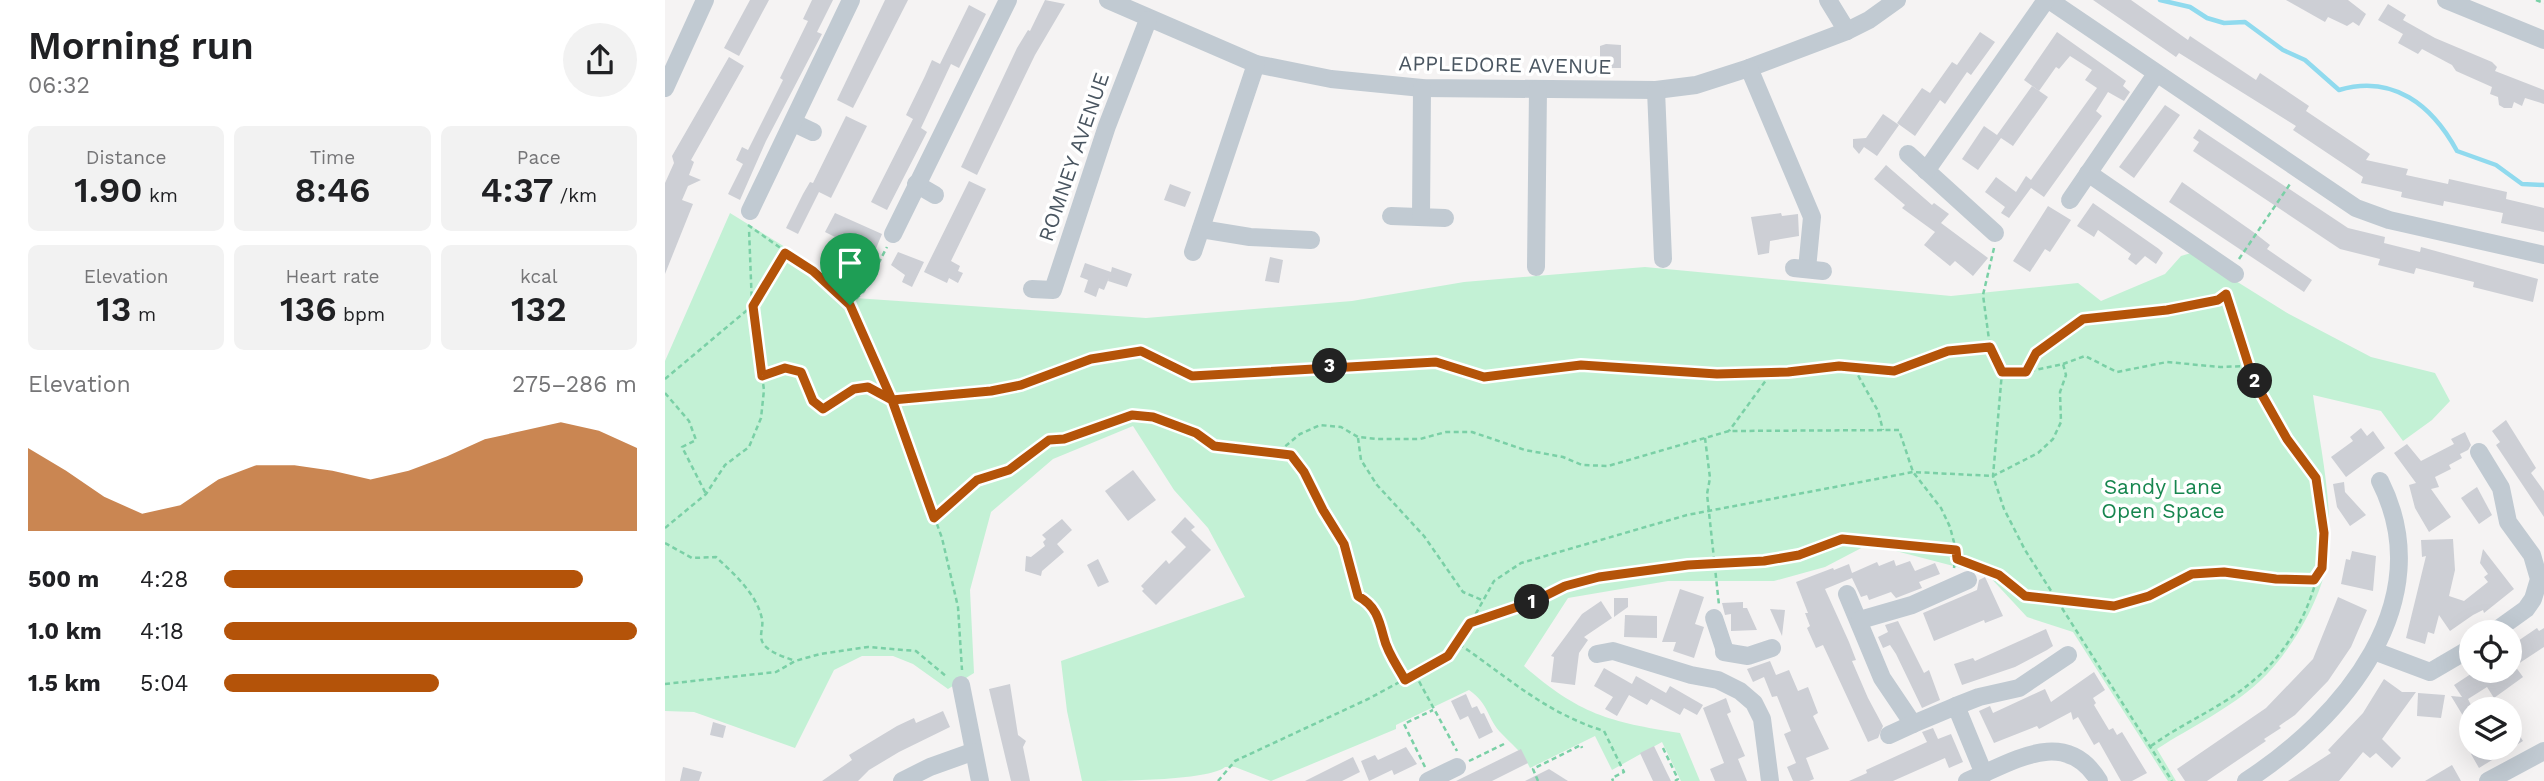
<!DOCTYPE html>
<meta charset="utf-8">
<style>
:root{--surface:#fff;--page:#f2f2f2;--text:#202124;--muted:#757577;--accent:#b45309}
body{margin:0;font-family:"Work Sans",sans-serif;background:var(--page);color:var(--text);height:100vh;display:flex;flex-direction:column;font-size:26px;white-space:nowrap}
*{box-sizing:border-box;margin:0}
p{font-size:23px;color:var(--muted)}
.icon{flex:none;width:38px;height:38px;fill:none;stroke:currentColor;stroke-width:2;stroke-linecap:round;stroke-linejoin:round}
.map{position:relative;flex:1;overflow:hidden}
.drawer{display:flex;flex-direction:column;background:var(--surface);width:665px}
.drawer>*{flex:none}
.controls{position:absolute;left:1794px;top:620px;display:grid;gap:14px}
.controls a{display:grid;place-items:center;width:63px;height:63px;border-radius:50%;background:var(--surface);box-shadow:0 7px 28px #0002;font-size:35px}
.pin{position:absolute;display:grid;place-items:center;width:60px;height:60px;color:#fff;margin:-72px -30px;border-radius:50% 50% 50% 0;rotate:-45deg;box-shadow:0 0 7px #0007}
.pin .icon{rotate:45deg}
.km{position:absolute;width:35px;height:35px;margin:-18px;border-radius:50%;background:#222;color:#fff;font-size:19px;line-height:35px;text-align:center}
.round{display:grid;place-items:center;flex:none;width:74px;height:74px;border-radius:37px;background:var(--page)}
.headline{display:flex;align-items:center;justify-content:space-between;height:119px;padding:0 28px}
h1{font-size:38px;font-weight:600;line-height:52px}
.stats{display:grid;grid-template-columns:repeat(3,1fr);gap:10px;height:119px;padding:7px 28px}
.stats div{display:grid;align-content:center;border-radius:10px;background:var(--page);text-align:center}
.stats b{font-size:35px;font-weight:600}
.stats small{font-size:19px;font-weight:400}
.stats p{font-size:19px}
.chart{height:196px;padding:14px 28px}
.chart p{display:flex;justify-content:space-between}
.chart svg{width:100%;height:126px;margin-top:7px;fill:var(--accent);opacity:.7}
ul{padding:0 28px;list-style:none;font-size:23px}
li{display:grid;grid-template-columns:112px 84px 1fr;align-items:center;height:52px}
li i{height:18px;border-radius:9px;background:var(--accent)}
main{display:flex;flex:1;min-height:0}
.map>svg:first-child{display:block}
</style>
<main>
<section class="drawer">
<div class="headline"><div><h1>Morning run</h1><p>06:32</p></div><a class="round"><svg class="icon" aria-label="share" viewBox="0 0 24 24"><path d="M12 15V3M7 8l5-5 5 5M5 13v7h14v-7"/></svg></a></div>
<div class="stats">
<div><p>Distance</p><b>1.90<small> km</small></b></div>
<div><p>Time</p><b>8:46</b></div>
<div><p>Pace</p><b>4:37<small> /km</small></b></div>
</div>
<div class="stats">
<div><p>Elevation</p><b>13<small> m</small></b></div>
<div><p>Heart rate</p><b>136<small> bpm</small></b></div>
<div><p>kcal</p><b>132</b></div>
</div>
<div class="chart"><p><span>Elevation</span>275–286 m</p>
<svg viewBox="0 0 160 44" preserveAspectRatio="none"><path d="M0 44V15L10 23L20 32L30 38L40 35L50 26L60 21L70 21L80 23L90 26L100 23L110 18L120 12L130 9L140 6L150 9L160 15V44z"/></svg>
</div>
<ul>
<li><b>500 m</b>4:28<i style="width:87%"></i></li>
<li><b>1.0 km</b>4:18<i style="width:100%"></i></li>
<li><b>1.5 km</b>5:04<i style="width:52%"></i></li>
</ul>
</section>
<div class="map">
<svg width="1879" height="781" viewBox="0 0 1879 781">
<rect width="100%" height="100%" fill="#f5f3f3"/>
<!-- green -->
<path fill="#c3f1d5" d="M65,213L162,273L190,298L481,318L687,301L799,282L980,267L1286,296L1413,283L1436,301L1500,274L1516,256L1526,253L1624,314L1706,357L1770,373L1785,401L1767,420L1738,441L1716,411L1648,395C1655,447 1671,514 1661,566C1654,604 1624,654 1595,681C1566,708 1526,727 1492,749L1511,781H1503L1408,632L1362,617L1323,575L1204,544L1160,567L1109,581H1003L903,598L859,666C914,714 944,722 1015,733L1035,781H1016L997,742L947,770L930,736L865,768C856,750 850,748 837,734C822,719 825,705 804,690L731,725V729L606,781L570,767H560C544,781 447,781 417,781L402,711L396,661L580,597L543,528L509,490L468,426L388,459L326,512L305,590L309,673L283,689L248,664L228,656H197L169,670L130,748L29,712L0,711V361Z"/>
<g fill="none" stroke-linecap="round" stroke-linejoin="round">
<!-- stream -->
<path stroke="#90daee" stroke-width="4.5" d="M1495,0L1525,7L1542,18L1559,23L1580,22L1618,50L1640,60L1674,90C1728,74 1767,105 1792,151L1831,165L1857,184L1879,185"/>
</g>
<!-- building -->
<g fill="#cdcfd5">
<path d="M85,0H104L74,56L59,48Z"/>
<path d="M147,0H168L152,32L157,34L101,141L75,200L63,194L78,164L71,160L77,147L83,150L118,80L115,78L143,21L138,19Z"/>
<path d="M220,0H243L188,108L172,100Z"/>
<path d="M380,0L400,4L370,55L312,175L296,167L352,48L363,30L365,31Z"/>
<path d="M1428,0H1466L1523,40L1525,36L1591,80L1595,73L1644,106L1641,111L1705,154L1701,160L1743,169L1741,175L1783,184L1784,179L1842,192L1841,199L1879,208V232L1836,223L1838,213L1779,201L1778,206L1736,197L1737,192L1696,183L1698,177L1628,130L1631,126L1514,53L1511,57Z"/>
<path d="M1621,0H1683L1701,14L1694,26L1688,22L1682,26L1663,17L1660,22Z"/>
<path d="M1723,4L1741,15L1738,20L1770,38L1827,62L1832,67L1830,71L1879,90V104L1860,98L1857,106L1849,102L1847,108H1839L1834,105L1833,97L1825,94L1827,87L1791,71L1787,65L1757,49L1753,54L1733,43L1738,34L1713,20Z"/>
<path d="M304,5L321,14L294,68L286,64L256,128L262,132L222,210L206,202L248,119L241,115L260,76L267,60L275,64Z"/>
<path d="M1315,32L1330,42L1306,75L1302,72L1280,104L1275,100L1250,136L1232,123L1257,88L1265,93L1287,62L1292,65Z"/>
<path d="M1392,32L1461,81L1458,86L1465,92L1459,101L1443,92L1431,111L1437,116L1379,197L1366,188L1344,218L1336,213L1340,207L1320,192L1331,177L1351,192L1361,176L1366,180L1432,88L1420,80L1427,70L1405,56L1394,69L1391,67L1374,91L1359,80Z"/>
<path d="M941,44L956,45V68H942V60H935V46Z"/>
<path d="M64,57L79,66L26,160L29,162L24,175L36,180L23,186L17,200L28,204L0,274V183L9,163L7,156Z"/>
<path d="M1367,86L1383,97L1348,146L1333,136L1336,138L1313,170L1297,159L1319,126L1332,135Z"/>
<path d="M1500,105L1515,115L1469,178L1454,167Z"/>
<path d="M1218,114L1234,125L1212,156L1199,147L1194,154L1188,147V139L1201,138Z"/>
<path d="M181,116L202,126L166,198L154,192L133,234L121,228L138,194L145,182L148,183Z"/>
<path d="M1534,129L1683,228L1720,237L1719,243L1755,252L1756,247L1873,279L1868,302L1808,287L1809,282L1751,268L1749,274L1713,265L1715,259L1675,249L1528,151L1534,142L1528,138Z"/>
<path d="M1221,165L1267,205L1269,203L1284,214L1276,223L1323,258L1308,276L1290,261L1285,266L1259,245L1270,232L1237,208L1240,205L1209,179Z"/>
<path d="M304,181L321,189L286,261L295,266L293,271L298,273L293,283L284,278L282,283L259,272Z"/>
<path d="M1517,182L1587,231L1605,245L1602,249L1647,280L1639,292L1504,202Z"/>
<path d="M505,184L526,192L520,207L499,200Z"/>
<path d="M1428,203L1494,249L1498,253L1491,264L1480,256L1471,265L1463,259L1466,254L1433,230L1429,237L1412,226Z"/>
<path d="M1383,206L1406,220L1385,252L1380,249L1365,272L1348,261Z"/>
<path d="M170,213L217,234L210,251L214,253L205,272L171,254L178,241L160,232Z"/>
<path d="M1116,213L1117,216L1133,214L1134,236L1105,241L1104,253L1093,255L1086,217Z"/>
<path d="M233,252L259,262L247,287L237,282L240,275L226,265Z"/>
<path d="M605,257L618,260L614,283L600,281Z"/>
<path d="M420,263L446,272L447,267L467,274L462,287L443,281L444,278L439,290L434,288L431,297L419,292L423,280L415,277Z"/>
<path d="M1841,420L1871,468L1866,473L1879,491V517L1831,445L1835,442L1827,431Z"/>
<path d="M1696,428L1702,436L1708,431L1720,448L1681,477L1666,457L1688,441L1685,437Z"/>
<path d="M1800,432L1806,445L1803,450L1795,454L1797,458L1784,465L1786,469L1770,477L1774,487L1766,489L1786,517L1764,532L1750,508L1744,485L1751,483L1729,453L1742,444L1756,461L1789,444L1786,439Z"/>
<path d="M468,470L491,500L463,521L440,491Z"/>
<path d="M1679,482L1680,492L1701,515L1685,526L1672,507L1668,484Z"/>
<path d="M1812,487L1827,515L1814,524L1796,498Z"/>
<path d="M520,517L530,527L526,530L546,550L491,605L477,591L479,589L476,586L501,560L504,564L521,547L506,532Z"/>
<path d="M397,519L407,530L392,544L399,552L377,571L376,576L360,571L361,556L366,557L380,546L378,542L381,539L377,535Z"/>
<path d="M1788,539L1790,570L1784,596L1799,601L1823,582L1819,577L1823,574L1815,563L1818,549L1849,589L1819,613L1818,610L1808,615L1785,631L1774,615L1769,634L1763,632L1760,644L1741,638L1761,556L1757,557L1756,540Z"/>
<path d="M1687,551L1711,556L1708,591L1676,584L1681,559L1685,560Z"/>
<path d="M433,559L444,582L433,587L422,565Z"/>
<path d="M1229,560L1231,566L1245,561L1250,571L1270,563L1275,574L1254,582L1257,588L1231,598L1226,592L1204,600L1202,595L1196,597L1187,578L1160,589L1184,642L1191,660L1187,661L1203,698L1218,726L1213,738L1203,742L1158,645L1151,648L1142,628L1145,626L1140,613H1143L1131,582L1168,568L1169,570L1184,564L1187,573L1212,562L1214,566Z"/>
<path d="M1320,577L1338,616L1320,623L1319,620L1269,641L1258,613L1312,590L1314,580Z"/>
<path d="M1015,589L1039,597L1030,624L1039,627L1029,658L1008,651L1011,642H997Z"/>
<path d="M1673,597L1702,610L1686,647L1663,681L1630,715L1614,726L1616,728L1599,739L1601,741L1542,781H1520L1512,769L1601,708L1648,659Z"/>
<path d="M949,598H963V607L949,617Z"/>
<path d="M936,601L947,618L919,637L923,640L914,653L910,685L886,682L889,657L886,656L917,614Z"/>
<path d="M1078,602V608H1082L1092,630L1066,631V614L1060,615L1057,603Z"/>
<path d="M1105,609L1120,610L1117,636Z"/>
<path d="M960,615L992,616V638L959,637Z"/>
<path d="M1233,621L1259,673L1264,670L1275,700L1257,708L1231,654L1225,645L1218,648L1213,637L1223,632L1220,625Z"/>
<path d="M1872,628L1874,631L1879,628V647L1850,666L1858,677L1829,698L1822,687L1803,699L1806,705V729L1786,696L1797,697L1789,685L1812,670H1844V647Z"/>
<path d="M1381,629L1388,646L1382,650L1350,667L1297,685L1289,664L1308,658L1310,661Z"/>
<path d="M1105,661L1111,675L1124,670L1133,691L1143,687L1153,713L1148,716L1164,749L1141,758L1149,779L1144,781H1128L1122,767L1131,763L1119,734L1126,731L1112,696L1107,697L1099,677L1088,682L1082,669Z"/>
<path d="M939,668L967,684L971,676L1001,693L1005,686L1038,705L1032,715L1019,708L1015,715L986,699L982,705L964,695L952,716L940,709L948,697L929,686Z"/>
<path d="M1429,672L1440,690L1428,698L1431,703L1429,705L1444,730L1448,728L1452,735L1457,732L1482,773L1467,781H1456L1434,742L1429,745L1413,717L1408,720L1406,712L1374,729L1372,726L1329,743L1314,711L1325,706L1328,713L1380,689L1386,702Z"/>
<path d="M1719,679L1737,692H1751L1717,739L1736,758L1727,768L1711,753L1705,758L1698,752L1674,781H1623L1666,753L1663,750L1698,713Z"/>
<path d="M345,684L353,735L361,741L358,747L365,781H346L324,689Z"/>
<path d="M1753,693L1780,695L1776,718L1752,716Z"/>
<path d="M801,694L807,708L812,706L816,714L819,713L828,732L814,739L803,716L795,720L786,701Z"/>
<path d="M1061,698L1066,712L1062,714L1080,756L1073,759L1082,781H1050L1045,769L1059,763L1038,708Z"/>
<path d="M278,711L285,727L234,752L204,770L193,781H157L187,760L184,755L232,726L249,718L251,723Z"/>
<path d="M1844,719L1858,741L1814,768L1806,754L1817,747H1844Z"/>
<path d="M48,722L61,726L58,738L45,735Z"/>
<path d="M1268,728L1273,739L1286,734L1298,762L1284,768L1280,758L1228,781H1184L1202,773L1201,770L1262,742L1257,732Z"/>
<path d="M989,746L1002,773L1006,781H988L975,753Z"/>
<path d="M741,747L752,764L729,775L727,770L704,781L696,761L710,755L713,760Z"/>
<path d="M856,749L863,763L827,781H791Z"/>
<path d="M688,757L695,772L677,781H640Z"/>
<path d="M1787,765L1796,781H1760Z"/>
<path d="M18,767L37,772L34,781H15Z"/>
<path d="M884,769L903,781H860Z"/>
</g>
<g fill="none" stroke-linecap="round" stroke-linejoin="round">
<!-- path -->
<g stroke="#7ad0a6" stroke-width="2.5" stroke-dasharray="5 3.5" stroke-linecap="butt">
<path d="M1871,0L1879,3"/>
<path d="M83,225L148,271L185,305L227,400L277,538L293,607L297,670"/>
<path d="M1329,248L1318,295L1325,347L1337,372L1328,476L1339,509L1360,550L1507,781"/>
<path d="M1574,259L1625,184"/>
<path d="M185,305L199,291L222,247"/>
<path d="M1398,364L1420,356L1452,372L1502,362L1555,367L1584,366"/>
<path d="M1189,368L1213,411L1218,430"/>
<path d="M1107,372L1174,366L1229,371L1283,351L1325,347"/>
<path d="M1361,372L1371,353L1418,319L1502,310L1553,300L1561,294"/>
<path d="M97,376L120,368L136,372L148,401L158,409L189,389L203,387L227,400L326,391L356,385L426,359L476,351L527,376L771,362L819,377L916,365L1052,374L1107,372L1064,431"/>
<path d="M0,379L87,306L120,253"/>
<path d="M0,393L24,421L31,440L17,447L41,494"/>
<path d="M693,438L696,460L712,485L759,536L798,592L817,600"/>
<path d="M1040,438L1045,478L1042,494L1054,605"/>
<path d="M612,453L626,455L639,472L658,511L679,544L693,596C711,606 714,619 719,638C722,652 733,667 740,680"/>
<path d="M269,518L312,480L344,470L384,440L399,438L467,415L488,417L531,434L549,446L612,453L635,434L655,425L676,427L693,437L713,439H755L781,432H807L860,450L898,457L917,465L943,466L1064,431L1234,430L1248,472L1276,508L1285,527L1291,550L1289,568"/>
<path d="M0,528L41,494L60,465L84,447L96,418L99,390L87,306L84,229"/>
<path d="M0,543L27,558L51,557C69,574 92,594 97,619C99,629 92,637 100,646C108,654 120,657 130,661"/>
<path d="M1293,560L1334,575L1360,596L1449,606L1538,573L1649,580"/>
<path d="M805,623L870,601L900,586L934,577L1023,565L1099,561L1134,555L1177,539L1291,550"/>
<path d="M794,644C844,678 879,712 939,731L959,772L947,778L948,781"/>
<path d="M750,674L792,751"/>
<path d="M0,684L111,672L130,661L155,654L203,647L251,651L282,677"/>
<path d="M1486,746C1519,722 1558,707 1589,680C1645,634 1672,548 1651,478C1645,460 1617,433 1606,413C1586,375 1574,335 1561,294L1564,287"/>
<path d="M998,748L1013,779L1010,781"/>
<path d="M804,761L839,744"/>
<path d="M760,767L739,724L768,710"/>
<path d="M553,781L570,761L703,699L783,656L794,644L829,581L856,563L1022,515L1175,486L1248,472L1328,476L1373,453L1388,439L1396,422L1395,392L1401,375L1398,364L1361,372H1337"/>
<path d="M873,781L868,769L916,745L917,748"/>
</g>
<!-- minor -->
<g stroke="#c1cad2" stroke-width="18">
<path d="M443,0L591,64L666,79L757,88L991,90L1031,85L1084,68L1182,31L1204,20L1232,0"/>
<path d="M1163,0L1182,31"/>
<path d="M1384,0L1691,208L1724,220L1879,255"/>
<path d="M1781,0L1879,40"/>
<path d="M1084,68L1147,217L1142,269"/>
<path d="M0,88L40,0"/>
<path d="M991,90L998,259"/>
<path d="M129,123L148,132"/>
<path d="M1243,154L1330,233"/>
<path d="M1261,171L1381,0"/>
<path d="M1423,173L1570,274"/>
<path d="M251,184L270,195"/>
<path d="M1405,200L1491,74"/>
<path d="M85,211L186,0"/>
<path d="M726,216L780,218"/>
<path d="M756,217L757,88"/>
<path d="M536,229L585,237L646,240"/>
<path d="M228,234L343,0"/>
<path d="M528,252L591,64"/>
<path d="M871,267L873,89"/>
<path d="M1129,268L1158,271"/>
<path d="M367,289L388,290L442,126L483,20"/>
<path d="M1814,452L1836,488L1843,522L1867,555L1874,579L1868,599L1861,609L1829,632"/>
<path d="M1182,594L1217,678L1248,724L1291,706L1319,774"/>
<path d="M1049,618L1059,648"/>
<path d="M1195,620L1247,605L1303,580"/>
<path d="M1709,651L1765,672L1806,648"/>
<path d="M1059,652L1083,656L1107,648"/>
<path d="M932,654L948,651L1026,675L1053,680L1075,691L1089,703L1097,719L1105,781"/>
<path d="M296,685L315,781"/>
<path d="M1291,706L1314,697L1354,688L1403,655"/>
<path d="M1224,735L1248,724"/>
<path d="M237,781L265,767L307,752"/>
<path d="M763,781L792,767"/>
<path d="M1302,781C1346,763 1400,725 1434,781"/>
<path d="M1581,781C1678,718 1776,602 1715,481"/>
<path d="M1823,781L1879,751"/>
</g>
</g>
<g fill="none" stroke-linecap="round" stroke-linejoin="round">
<!-- route casing -->
<g stroke="#fff" stroke-width="14">
<path id="route" d="M185,305L227,400L269,518L312,480L344,470L384,440L399,439L467,415L488,417L531,433L549,446L626,455L639,472L658,510L679,544L693,596C711,606 714,619 719,638C722,652 733,667 740,680L783,656L805,623L870,601L900,586L934,577L1023,565L1099,561L1134,555L1177,539L1291,550L1292,559L1334,575L1360,596L1449,606L1484,596L1527,574L1559,572L1611,579L1649,580L1657,568L1659,533L1651,478L1622,439L1588,379L1561,294L1553,300L1502,310L1418,319L1371,353L1361,372H1337L1325,347L1283,351L1229,371L1174,366L1123,372L1052,374L916,365L819,377L771,362L527,376L476,351L426,359L356,385L326,391L227,400L203,387L189,389L158,409L148,401L136,372L120,368L97,376L88,306L120,253L148,271L185,305"/>
</g>
<!-- route -->
<use href="#route" stroke="#b45309" stroke-width="9"/>
</g>
<g text-anchor="middle" stroke-width="7" stroke-linejoin="round" paint-order="stroke">
<!-- street labels -->
<g font-size="21" fill="#4a5661" stroke="#fff">
<text transform="translate(840 65) rotate(1)" y="7">APPLEDORE AVENUE</text>
<text transform="translate(409 157) rotate(-71)" y="7">ROMNEY AVENUE</text>
</g>
<!-- park labels -->
<g font-size="21" fill="#17864f" stroke="#fff">
<text x="1498" y="494">Sandy Lane<tspan x="1498" dy="24">Open Space</tspan></text>
</g>
</g>
</svg>
<div class="controls">
<a><svg class="icon" aria-label="locate" viewBox="0 0 24 24"><circle cx="12" cy="12" r="6"/><path d="M12 2v4M12 18v4M2 12h4M18 12h4"/></svg></a>
<a><svg class="icon" aria-label="layers" viewBox="0 0 24 24"><path d="M12 4l9 5-9 5-9-5zM3 14l9 5 9-5"/></svg></a>
</div>
<div class="pin" style="left:185px;top:305px;background:#1e9e55"><svg class="icon" aria-label="arrive" viewBox="0 0 24 24"><path d="M6 21V4h12l-3 4 3 4H6"/></svg></div>
<b class="km" style="left:867px;top:602px">1</b>
<b class="km" style="left:1590px;top:381px">2</b>
<b class="km" style="left:665px;top:366px">3</b>
</div>
</main>
